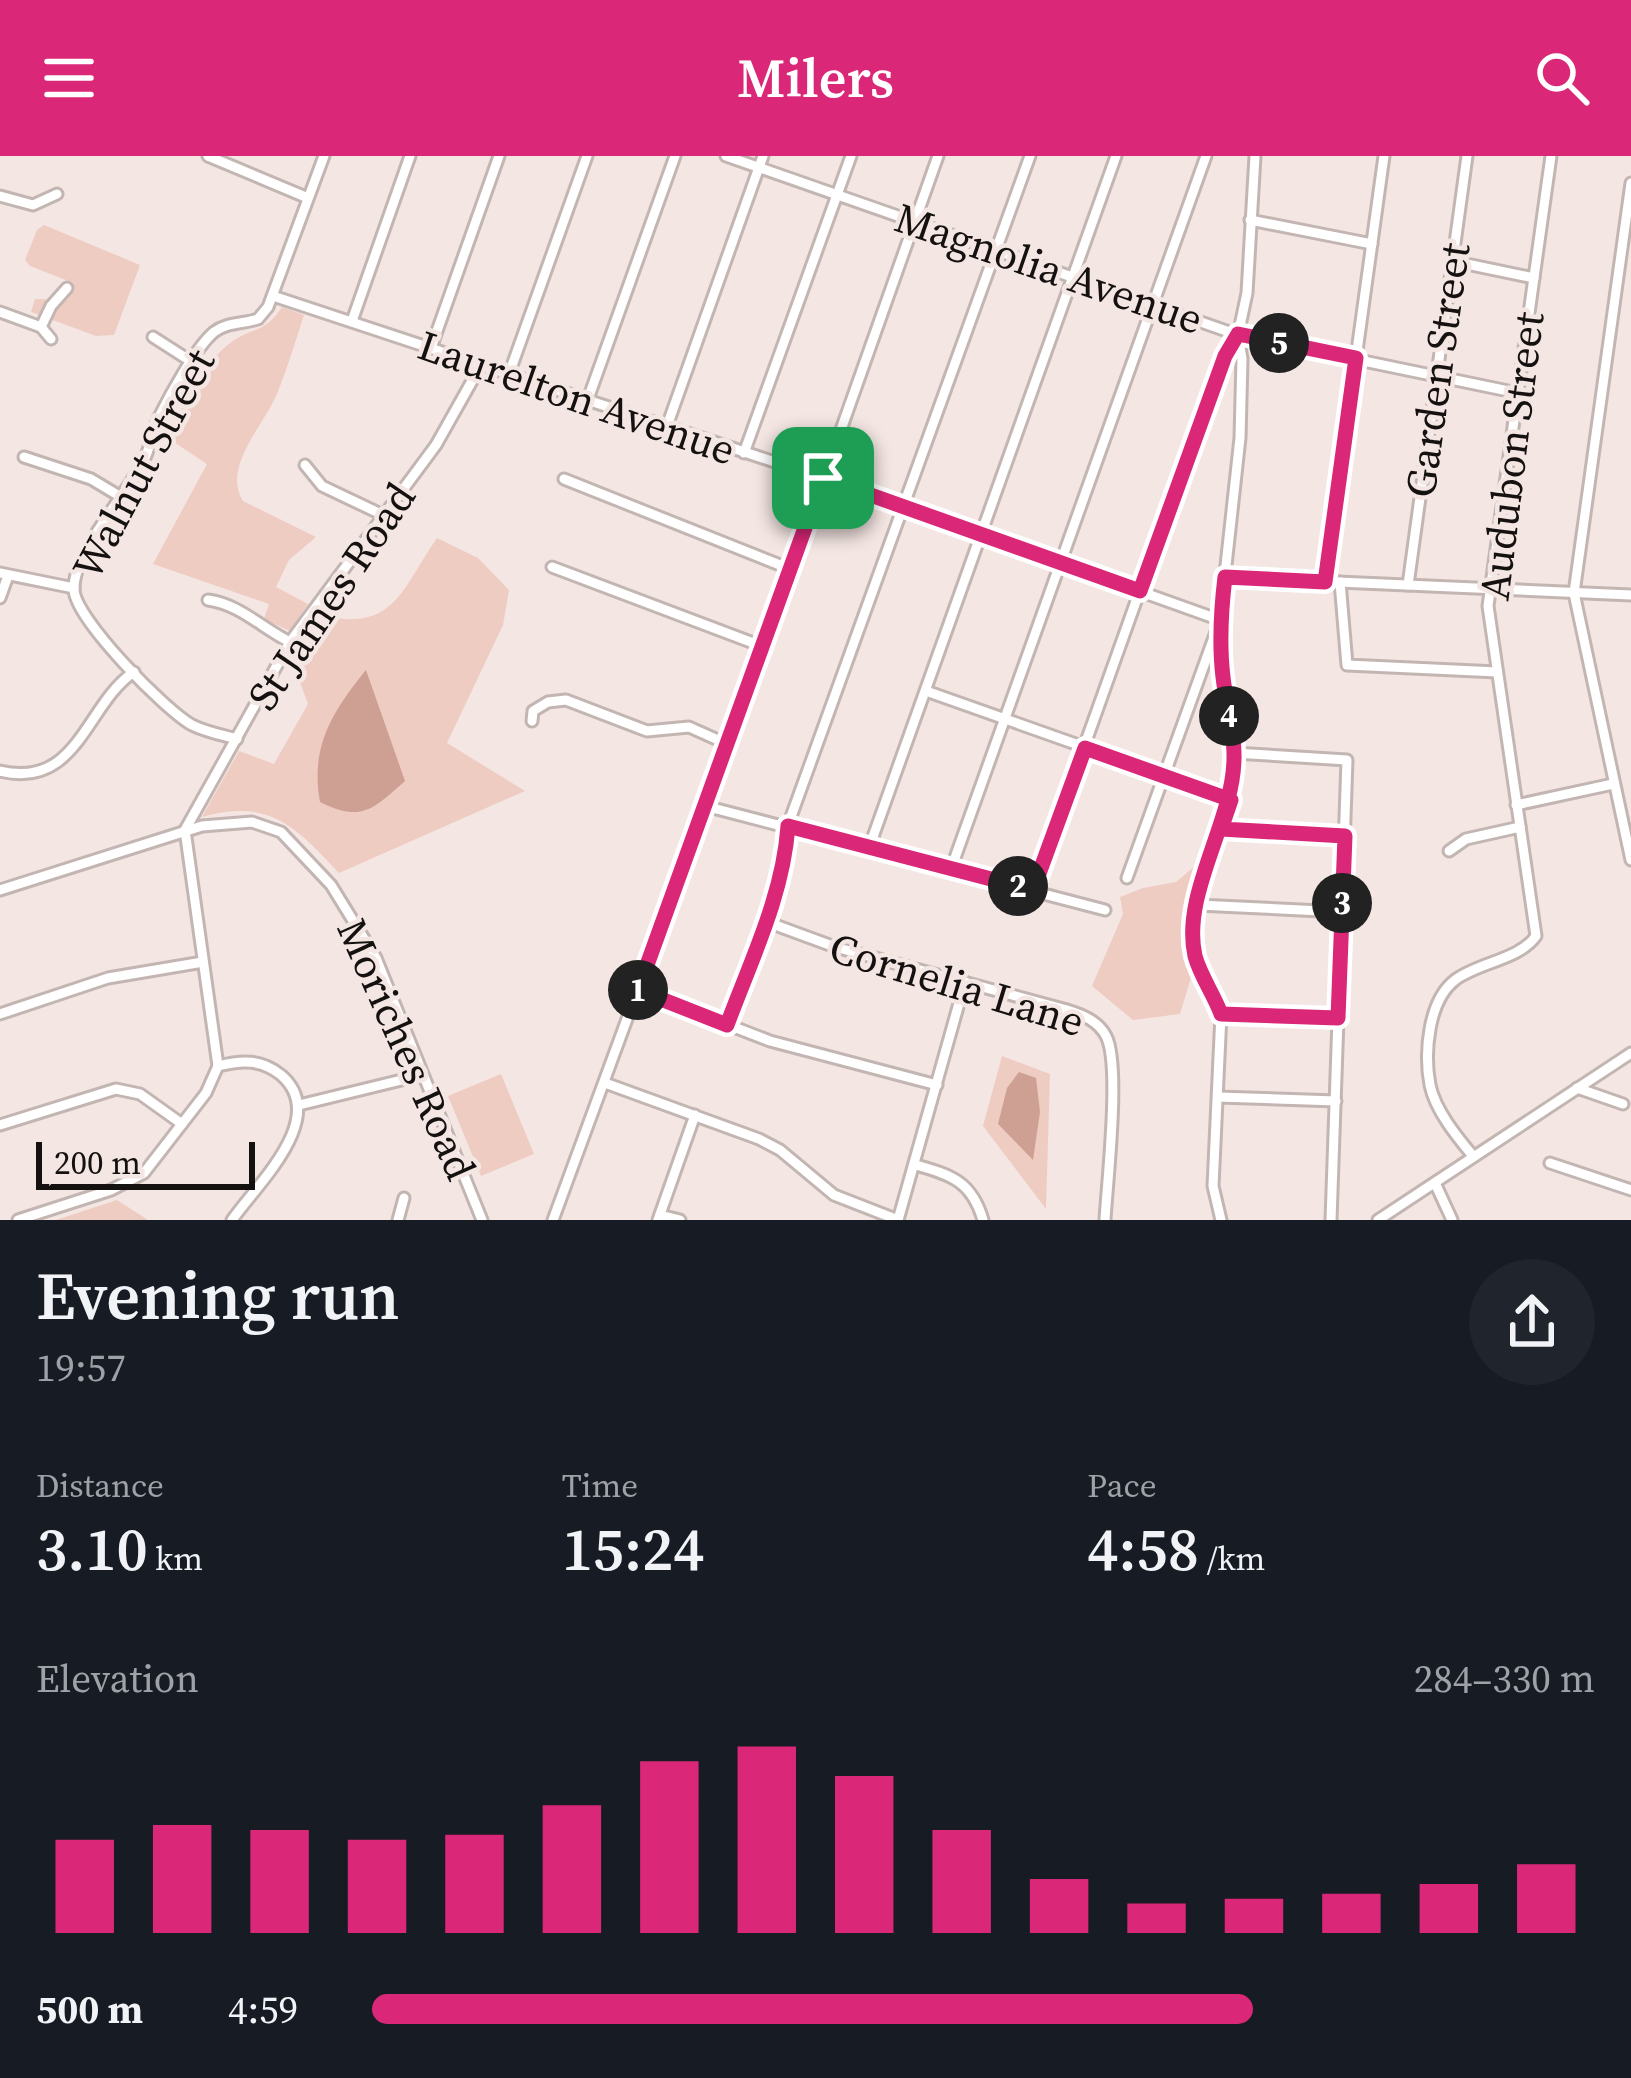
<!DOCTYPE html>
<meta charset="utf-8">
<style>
:root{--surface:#171b24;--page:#20242c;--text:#f1f3f6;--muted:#9ea1a6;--accent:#db2777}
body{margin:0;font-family:"Source Serif 4",serif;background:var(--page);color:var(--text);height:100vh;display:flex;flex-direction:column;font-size:45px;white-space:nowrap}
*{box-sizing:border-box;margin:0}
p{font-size:39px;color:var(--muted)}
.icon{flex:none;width:66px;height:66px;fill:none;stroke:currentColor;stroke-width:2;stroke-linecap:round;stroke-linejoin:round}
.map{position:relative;height:1064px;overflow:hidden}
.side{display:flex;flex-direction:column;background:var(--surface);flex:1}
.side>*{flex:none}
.scale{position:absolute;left:36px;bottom:30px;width:219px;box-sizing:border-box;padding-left:12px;border:6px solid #151110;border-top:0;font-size:33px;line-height:42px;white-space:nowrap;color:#151110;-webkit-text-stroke:9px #f4e6e3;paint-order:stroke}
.pin{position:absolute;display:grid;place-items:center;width:102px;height:102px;color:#fff;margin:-51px;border-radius:24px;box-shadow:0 6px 18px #0006}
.km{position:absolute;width:60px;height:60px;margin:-30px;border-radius:50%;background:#222;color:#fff;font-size:33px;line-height:60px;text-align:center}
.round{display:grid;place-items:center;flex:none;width:126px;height:126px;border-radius:63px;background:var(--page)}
.head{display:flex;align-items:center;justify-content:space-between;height:204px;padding:0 36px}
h1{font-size:66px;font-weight:600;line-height:90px}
.metrics{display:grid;grid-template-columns:repeat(3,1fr);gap:18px;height:204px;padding:12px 36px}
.metrics div{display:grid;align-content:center}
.metrics b{font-size:60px;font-weight:600}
.metrics small{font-size:33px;font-weight:400}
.metrics p{font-size:33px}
.chart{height:336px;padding:24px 36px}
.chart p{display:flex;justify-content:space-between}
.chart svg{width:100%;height:216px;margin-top:12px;stroke:var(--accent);stroke-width:6}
ul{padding:0 36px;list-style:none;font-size:39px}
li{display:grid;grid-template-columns:192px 144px 1fr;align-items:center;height:90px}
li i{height:30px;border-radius:15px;background:var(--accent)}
header{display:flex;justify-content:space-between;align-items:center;height:156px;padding:0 36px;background:var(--accent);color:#fff;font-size:54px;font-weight:600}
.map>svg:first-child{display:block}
</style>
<header><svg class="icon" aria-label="menu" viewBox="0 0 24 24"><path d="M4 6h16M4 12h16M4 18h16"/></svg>Milers<svg class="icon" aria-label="search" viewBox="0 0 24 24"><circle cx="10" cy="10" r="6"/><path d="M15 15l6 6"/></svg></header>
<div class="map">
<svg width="1631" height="1064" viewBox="0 0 1631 1064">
<rect width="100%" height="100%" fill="#f4e6e3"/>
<!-- green -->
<g fill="#eeccc2">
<path d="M44,69L140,109L114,179L96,180L31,156L35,143L67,144L74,134L71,126L30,110L25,104L37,74Z"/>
<path d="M282,151L304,159C295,186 287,214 276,240C263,270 222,311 243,345L316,381L289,404L276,431L308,448L290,475L264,463L269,448L153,408L207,308L169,283L170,274C187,246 202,209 229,188C251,171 265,178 282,151Z"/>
<path d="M437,382L478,402L509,434L503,469L447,587L525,635L339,717C295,670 269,642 202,661L239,595L274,608L308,548L294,510L324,460C395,475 401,434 437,382Z"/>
<path d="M1201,705L1186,778L1192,818L1180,858L1133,864L1092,830L1123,758L1120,741L1143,732L1176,726Z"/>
<path d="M1002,900L1050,918L1046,1053L983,970Z"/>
<path d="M501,918L534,998L481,1020L448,940Z"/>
<path d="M117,1044L148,1064H56Z"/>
</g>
<!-- water -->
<g fill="#cea094">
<path d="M366,514L405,625C373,653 362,667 320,646C310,591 332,556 366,514Z"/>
<path d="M1019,916L1036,922L1040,956L1033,1004L998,968L1007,932Z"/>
</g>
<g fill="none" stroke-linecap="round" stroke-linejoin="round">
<!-- minor casing -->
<g stroke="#c3b6b2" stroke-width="15">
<g id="minor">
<path d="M208,0L308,42"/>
<path d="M726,0L1238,179L1518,237"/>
<path d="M1631,27L1574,437L1631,704"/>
<path d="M0,40L33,49L57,38"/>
<path d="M1250,64L1372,88"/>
<path d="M1452,105L1534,122"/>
<path d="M273,140L823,322L1220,464"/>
<path d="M0,156L41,171L51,183"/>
<path d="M352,165L410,0"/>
<path d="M41,171L51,150L67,132"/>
<path d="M153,181L192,206"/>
<path d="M431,192L499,0"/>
<path d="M509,218L587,0"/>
<path d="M588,243L675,0"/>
<path d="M667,270L763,0"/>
<path d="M744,297L851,0"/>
<path d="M24,301L91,323L121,341"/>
<path d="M305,309L322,330L383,359"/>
<path d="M564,323L790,413"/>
<path d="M552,411L764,491"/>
<path d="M0,417L74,432"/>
<path d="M1225,421L1631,439"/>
<path d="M1325,426L1384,0"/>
<path d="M1340,426L1347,509L1497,516"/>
<path d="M1408,429L1467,0"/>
<path d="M0,442L8,420"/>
<path d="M208,444C239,448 262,472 290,486"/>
<path d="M926,535L1231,643"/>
<path d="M532,565L533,555L548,546L566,544L647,575L689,571L727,588"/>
<path d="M237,583C222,579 206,576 192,569C166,555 74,462 74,433C73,397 127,338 144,304C151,290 152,275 159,261C170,239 196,191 214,176C227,166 243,168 258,163L268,151L324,0"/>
<path d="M1234,597L1347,604L1331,1064"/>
<path d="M0,615C78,634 86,548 134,516"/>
<path d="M1516,649L1613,628"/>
<path d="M705,650L1105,754"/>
<path d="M1221,673L1345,680"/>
<path d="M869,692L1116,0"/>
<path d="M1449,695L1466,683L1520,671"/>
<path d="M951,713L1206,0"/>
<path d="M1127,722L1217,473"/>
<path d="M0,734L202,670L252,666L281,676L331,729L376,802L482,1064"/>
<path d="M1033,734L1200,266L1225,201L1238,179"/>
<path d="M1198,749L1342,756"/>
<path d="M767,766L835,791L1067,854C1083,859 1098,865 1106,880C1121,908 1107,1027 1105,1064"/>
<path d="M638,834L770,885L937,929"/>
<path d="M0,858L108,822L203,806"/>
<path d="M1221,858L1338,863"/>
<path d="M727,869C753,804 783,740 788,669L1030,0"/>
<path d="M218,910C242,904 261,903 281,919C330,961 258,1027 232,1064"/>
<path d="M605,927L759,983L780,994L834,1039L898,1064"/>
<path d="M1577,932L1623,948"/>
<path d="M1218,941L1336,945"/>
<path d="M299,949L422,919"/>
<path d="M0,969L116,933L140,938L182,968"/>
<path d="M1473,1000C1457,981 1435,954 1430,929C1424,897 1428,845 1455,824C1479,806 1519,804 1536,780L1488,450L1551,0"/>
<path d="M1550,1007L1631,1034"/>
<path d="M916,1009C952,1019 972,1026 983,1064"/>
<path d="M1435,1027L1452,1064"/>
<path d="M660,1059L680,1064"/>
<path d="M18,1064L111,1034L144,1017L206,937L218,910L185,674L290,486L436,289L481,209"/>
<path d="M398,1064L404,1042"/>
<path d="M553,1064L764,491L938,0"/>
<path d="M658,1064L695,959"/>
<path d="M898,1064L965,826"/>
<path d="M1221,1064L1213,1030L1221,858L1195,801L1194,779L1204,725L1233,625L1234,597L1222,516L1220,464L1240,282L1242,203L1238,179L1247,137L1255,0"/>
<path d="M1378,1064L1631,897"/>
</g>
</g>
<!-- minor -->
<use href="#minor" stroke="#fff" stroke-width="9"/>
</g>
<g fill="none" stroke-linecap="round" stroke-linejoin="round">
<!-- route casing -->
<g stroke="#fff" stroke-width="24">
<path id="route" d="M823,322L638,834L727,869C751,804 783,740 788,670L1033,734L1085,592L1231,644L1221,673L1345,680L1338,862L1221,858C1214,839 1200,819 1195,800C1181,738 1233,667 1234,603C1235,576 1226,548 1223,521C1219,488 1221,454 1225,421L1325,426L1356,202L1238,178L1225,200L1140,435L823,322"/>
</g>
<!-- route -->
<use href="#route" stroke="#db2777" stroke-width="15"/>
</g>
<g text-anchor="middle" stroke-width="9" stroke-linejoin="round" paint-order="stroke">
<!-- street labels -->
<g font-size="42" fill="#151110" stroke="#f4e6e3">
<text transform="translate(1049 112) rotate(19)" y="15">Magnolia Avenue</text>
<text transform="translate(1437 214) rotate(-82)" y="15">Garden Street</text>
<text transform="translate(577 241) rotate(19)" y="15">Laurelton Avenue</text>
<text transform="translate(1511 300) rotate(-83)" y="15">Audubon Street</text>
<text transform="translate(143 308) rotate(-62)" y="15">Walnut Street</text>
<text transform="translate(331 440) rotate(-56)" y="15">St James Road</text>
<text transform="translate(957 828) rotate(17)" y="15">Cornelia Lane</text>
<text transform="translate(407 893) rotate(66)" y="15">Moriches Road</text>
</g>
</g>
</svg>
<div class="scale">200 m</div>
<div class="pin" style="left:823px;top:322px;background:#1e9e55"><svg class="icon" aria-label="arrive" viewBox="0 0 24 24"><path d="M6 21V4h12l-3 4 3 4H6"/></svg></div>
<b class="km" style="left:638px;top:834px">1</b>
<b class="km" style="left:1018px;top:730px">2</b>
<b class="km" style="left:1342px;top:747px">3</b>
<b class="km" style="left:1229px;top:560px">4</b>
<b class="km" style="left:1279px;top:187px">5</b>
</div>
<section class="side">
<div class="head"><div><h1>Evening run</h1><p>19:57</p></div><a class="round"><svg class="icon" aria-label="share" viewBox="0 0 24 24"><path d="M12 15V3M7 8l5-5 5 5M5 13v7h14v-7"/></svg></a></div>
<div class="metrics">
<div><p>Distance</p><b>3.10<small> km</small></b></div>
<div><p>Time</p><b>15:24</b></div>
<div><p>Pace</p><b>4:58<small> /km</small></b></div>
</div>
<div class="chart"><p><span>Elevation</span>284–330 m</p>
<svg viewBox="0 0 160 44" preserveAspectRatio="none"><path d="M5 44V25M15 44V22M25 44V23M35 44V25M45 44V24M55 44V18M65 44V9M75 44V6M85 44V12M95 44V23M105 44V33M115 44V38M125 44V37M135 44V36M145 44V34M155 44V30"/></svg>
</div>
<ul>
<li><b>500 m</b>4:59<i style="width:72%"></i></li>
</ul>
</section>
